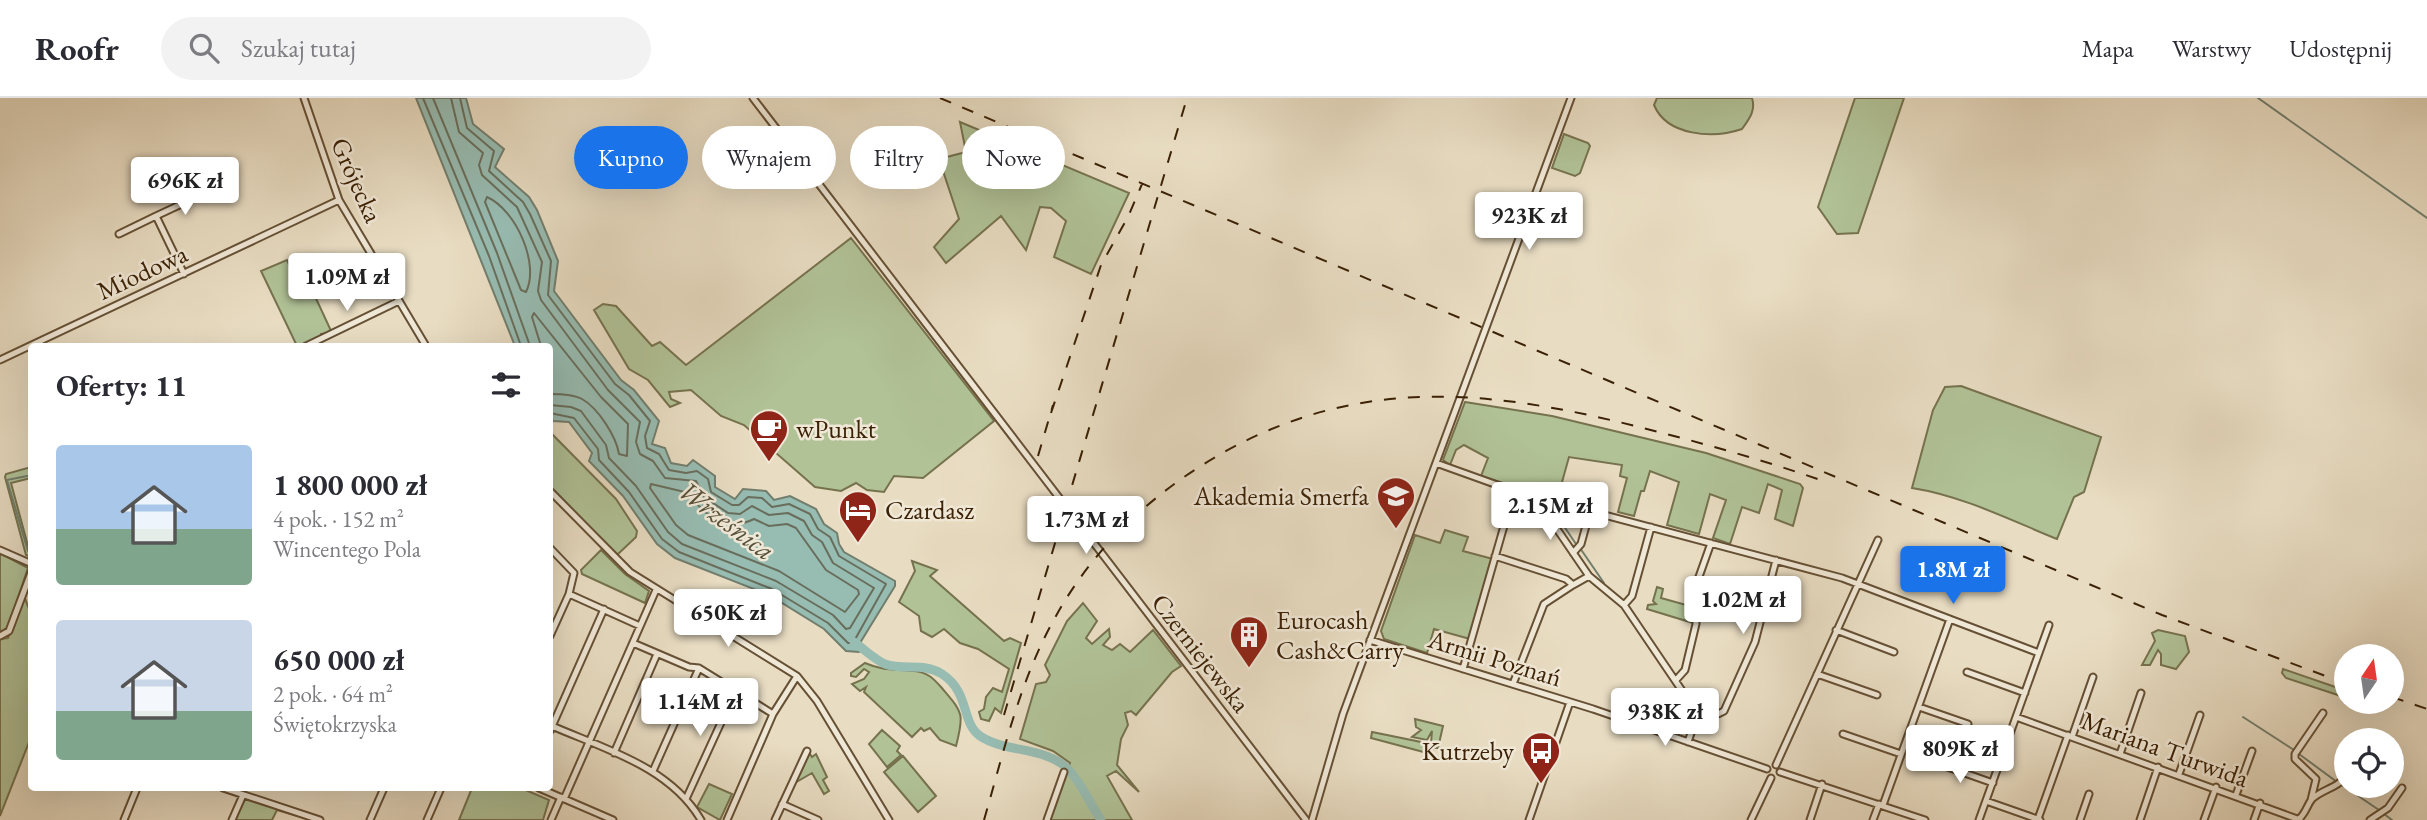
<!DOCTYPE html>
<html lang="pl">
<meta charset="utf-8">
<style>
:root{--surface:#fff;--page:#f2f2f3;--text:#2b2b33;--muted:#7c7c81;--line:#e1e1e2;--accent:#1a73e8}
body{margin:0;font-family:"EB Garamond",serif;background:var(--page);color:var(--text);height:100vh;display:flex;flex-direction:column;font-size:26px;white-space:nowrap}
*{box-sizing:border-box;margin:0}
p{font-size:23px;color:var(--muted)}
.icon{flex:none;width:38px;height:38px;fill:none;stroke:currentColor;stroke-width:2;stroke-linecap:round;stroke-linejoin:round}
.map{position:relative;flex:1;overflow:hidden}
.details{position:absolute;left:28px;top:245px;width:525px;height:448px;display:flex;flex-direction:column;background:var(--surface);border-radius:7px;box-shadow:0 7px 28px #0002}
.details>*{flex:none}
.top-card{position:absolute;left:574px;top:28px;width:665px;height:63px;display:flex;gap:14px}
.needle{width:46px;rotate:13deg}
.tools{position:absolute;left:2334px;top:546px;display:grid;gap:14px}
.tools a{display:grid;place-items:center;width:70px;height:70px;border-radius:50%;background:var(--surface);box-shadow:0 7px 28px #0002;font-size:35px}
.price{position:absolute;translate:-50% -60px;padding:0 16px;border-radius:7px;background:#fff;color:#222;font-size:23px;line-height:46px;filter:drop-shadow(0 2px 4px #0008)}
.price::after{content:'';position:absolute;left:50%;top:42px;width:21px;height:16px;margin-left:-10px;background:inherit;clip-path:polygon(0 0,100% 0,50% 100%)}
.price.selected{background:var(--accent);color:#fff}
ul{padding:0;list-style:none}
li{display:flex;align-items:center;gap:21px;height:175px;padding:0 28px}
li span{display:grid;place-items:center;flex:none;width:196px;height:140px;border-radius:7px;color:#555}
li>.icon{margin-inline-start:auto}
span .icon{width:84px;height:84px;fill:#fffc;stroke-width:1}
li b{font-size:30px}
h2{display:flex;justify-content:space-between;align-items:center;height:84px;padding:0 28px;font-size:30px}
.pill{padding:0 24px;border-radius:32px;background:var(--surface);box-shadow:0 7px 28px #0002;font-size:24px;line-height:63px}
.pill.selected{background:var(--accent);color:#fff}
header{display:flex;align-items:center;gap:42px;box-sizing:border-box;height:98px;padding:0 35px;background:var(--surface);border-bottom:2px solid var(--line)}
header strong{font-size:33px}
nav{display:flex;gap:38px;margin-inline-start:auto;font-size:24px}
.search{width:490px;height:63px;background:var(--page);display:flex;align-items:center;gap:18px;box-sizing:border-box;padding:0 24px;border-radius:38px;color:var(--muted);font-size:26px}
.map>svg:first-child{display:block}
.green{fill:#b1c297;stroke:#76724e;stroke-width:2}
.water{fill:#97bcb2;stroke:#727e6d;stroke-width:2}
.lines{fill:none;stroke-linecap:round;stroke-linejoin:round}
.shore{stroke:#696e5c;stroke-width:2}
.stream{stroke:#727e6d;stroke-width:2}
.river{stroke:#97bcb2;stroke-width:9}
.minor-casing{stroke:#665034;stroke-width:9}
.minor{stroke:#f0e8d7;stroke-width:5}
.rail{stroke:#3b2105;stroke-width:2;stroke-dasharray:12 12;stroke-linecap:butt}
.labels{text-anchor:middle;stroke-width:5;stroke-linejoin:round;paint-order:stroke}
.street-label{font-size:26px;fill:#3b2105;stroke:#f0e8d7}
.poi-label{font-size:26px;fill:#3b2105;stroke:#f0e8d7;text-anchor:start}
.water-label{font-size:28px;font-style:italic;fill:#575039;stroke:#f0e8d7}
</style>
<header>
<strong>Roofr</strong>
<div class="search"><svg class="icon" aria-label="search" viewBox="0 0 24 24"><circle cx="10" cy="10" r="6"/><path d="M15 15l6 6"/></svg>Szukaj tutaj</div>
<nav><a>Mapa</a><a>Warstwy</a><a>Udostępnij</a></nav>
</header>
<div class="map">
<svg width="2427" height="722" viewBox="0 0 2427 722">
<rect width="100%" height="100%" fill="#e8dcc2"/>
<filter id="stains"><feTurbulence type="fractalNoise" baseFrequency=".00286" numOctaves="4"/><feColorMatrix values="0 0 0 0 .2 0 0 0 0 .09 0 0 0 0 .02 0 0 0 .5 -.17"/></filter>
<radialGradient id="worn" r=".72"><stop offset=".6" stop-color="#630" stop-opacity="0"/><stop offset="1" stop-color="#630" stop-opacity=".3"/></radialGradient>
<!-- green -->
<path class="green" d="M 1657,0 L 1752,0 C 1756,13 1749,21 1742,31 C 1713,41 1667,38 1654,7 Z
M 1855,0 L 1904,0 L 1858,135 L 1837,136 L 1818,109 Z
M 960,24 L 1129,95 L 1091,176 L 1054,159 L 1066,123 L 1051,110 L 1040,109 L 1026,152 L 1001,118 L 946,165 L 934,149 L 959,121 L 939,61 L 966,54 Z
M 1564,36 L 1588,45 L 1590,48 L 1580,75 L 1575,78 L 1552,70 Z
M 851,140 L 994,323 L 923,380 L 894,378 L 884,394 L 867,392 L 856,385 L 841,393 L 815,389 L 744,327 L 721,318 L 691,292 L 669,294 L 671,301 L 680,305 L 670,309 L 648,282 L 629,271 L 594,212 L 603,206 L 616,208 L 652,248 L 660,244 L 686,267 Z
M 287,162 L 292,172 L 301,168 L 332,235 L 321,236 L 320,240 L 297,248 L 261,173 Z
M 1961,288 L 2101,339 L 2084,394 L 2074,399 L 2057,441 C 2010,422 1963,398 1912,390 L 1933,312 L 1945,289 Z
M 1465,304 L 1552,318 L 1706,355 L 1800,386 L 1803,390 L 1793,428 L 1775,421 L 1782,392 L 1768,386 L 1759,415 L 1742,409 L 1730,446 L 1713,440 L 1726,402 L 1710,396 L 1699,436 L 1667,427 L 1679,384 L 1650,373 L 1644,393 L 1641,393 L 1634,418 L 1618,414 L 1627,380 L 1620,378 L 1622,367 L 1569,359 L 1557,402 L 1481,378 L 1488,360 L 1464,347 L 1456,352 L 1450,367 L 1443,362 Z
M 550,334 L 616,401 L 637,433 L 636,439 L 617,457 L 550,389 Z
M 31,369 L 31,380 L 11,385 L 31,459 L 26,457 L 5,379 L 6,376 Z
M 1445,432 L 1468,439 L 1463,453 L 1493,461 L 1470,541 L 1434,531 L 1427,555 L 1384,541 L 1381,533 L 1415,437 L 1440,445 Z
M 601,452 L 625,476 L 649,493 L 645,505 L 582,476 L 581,472 Z
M 1948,452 L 1952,454 L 1949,464 L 1942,463 L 1937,469 L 1943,477 L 1935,478 L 1928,491 L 1921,482 L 1912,479 L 1920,470 L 1927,470 L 1929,462 Z
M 0,455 L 28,470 L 8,529 L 0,536 Z
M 912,463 L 937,472 L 930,478 L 1004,543 L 1010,540 L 1021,545 L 1001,615 L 995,610 L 989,623 L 981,621 L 979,614 L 984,611 L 986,599 L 993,590 L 1002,594 L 1009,571 L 978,551 L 960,545 L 944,531 L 932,539 L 921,533 L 919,518 L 899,504 L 915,473 Z
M 1657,489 L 1663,491 L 1661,500 L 1690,508 L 1693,525 L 1647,511 L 1648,507 L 1656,506 L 1653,503 Z
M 25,500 L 32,520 L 31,639 L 0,718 L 0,541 L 8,540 Z
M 1083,505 L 1097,523 L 1086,540 L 1092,546 L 1109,531 L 1110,539 L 1103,547 L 1112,552 L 1120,546 L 1130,554 L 1153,532 L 1181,568 L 1172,574 L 1136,617 L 1131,613 L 1125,615 L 1128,627 L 1121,641 L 1117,667 L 1139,694 L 1116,673 L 1107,678 L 1132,722 L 1050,722 L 1070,665 L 1053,653 L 1020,641 L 1036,586 L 1046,584 L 1050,577 L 1045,567 L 1067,523 Z
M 2158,532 L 2185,538 L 2189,554 L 2176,571 L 2161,567 L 2161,556 L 2158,552 L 2150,567 L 2142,567 L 2155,543 L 2152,535 Z
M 865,565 C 883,573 895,571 914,573 C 927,574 933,580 941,589 C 962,614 965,614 956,648 L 940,642 L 930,630 L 924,633 L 921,630 L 912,639 L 864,594 L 866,589 L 860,593 L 852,586 L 864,581 L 869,574 L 864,571 L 856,579 L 851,578 L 851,575 Z
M 2283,571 L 2347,593 L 2347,600 L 2286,580 L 2282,575 Z
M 1415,621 L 1443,628 L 1438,650 L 1433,650 L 1431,656 L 1371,640 L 1372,634 L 1431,646 L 1432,633 L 1427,642 L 1412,639 L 1421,632 L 1416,629 Z
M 882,632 L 900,648 L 897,653 L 901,657 L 887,669 L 869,646 Z
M 810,656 L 812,659 L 816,656 L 827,679 L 823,682 L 829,693 L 824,696 L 812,675 L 793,686 L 803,662 Z
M 903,658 L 936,698 L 918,714 L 884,674 Z
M 709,686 L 732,696 L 720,722 L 697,709 Z
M 472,690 L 521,690 L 549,702 L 543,722 L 459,722 Z
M 247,701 L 299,716 L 298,718 L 277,712 L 272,722 L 235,722 L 242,704 Z"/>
<!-- water -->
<path class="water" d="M 416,0 L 466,0 L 473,26 L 504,51 L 495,69 L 529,99 L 537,112 L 558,163 L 554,193 L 621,282 L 634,292 L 659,323 L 652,346 L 665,350 L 671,365 L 687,368 L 693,362 L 715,378 L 715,389 L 735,401 L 743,391 L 766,393 L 774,402 L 790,398 L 816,411 L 824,426 L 837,435 L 839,446 L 844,454 L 895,483 L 895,488 L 860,545 L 863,549 L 859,554 L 846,553 L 824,531 L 769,497 L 675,460 L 657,446 L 623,398 L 589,363 L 592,355 L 569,324 L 553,323 L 550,318 L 550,248 L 515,248 Z"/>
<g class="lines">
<!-- shore -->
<path class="shore" d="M 423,0 L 489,158 L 521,248
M 433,0 L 497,155 L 530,248
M 451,0 L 459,34 L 483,55 L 479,67 L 482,77 L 517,109 L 542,164 L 538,193 L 541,202 L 608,292 L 640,324 L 636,344 L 640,356 L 653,363 L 665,380 L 696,383 L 704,399 L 728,415 L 740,416 L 752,408 L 769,417 L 788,415 L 804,423 L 812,437 L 822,444 L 833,465 L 874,490 L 850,530 L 846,531 L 833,517 L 776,483 L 682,446 L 668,434 L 636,388 L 609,360 L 606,347 L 581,313 L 571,309 L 550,307
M 460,0 L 467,30 L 494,53 L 489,73 L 523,104 L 530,116 L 551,163 L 548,197 L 615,286 L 629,297 L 650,323 L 645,338 L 647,350 L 659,356 L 669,372 L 686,375 L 697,373 L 708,381 L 711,394 L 732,407 L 739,407 L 748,399 L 762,400 L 772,409 L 789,406 L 810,416 L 818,431 L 830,439 L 839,458 L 886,486 L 853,545 L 848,545 L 828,525 L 772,491 L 679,454 L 662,441 L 629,394 L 599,362 L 598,351 L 574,320 L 550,315
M 487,99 C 516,112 540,166 526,194 L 521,192 L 485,104 Z
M 541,248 L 532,219 L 534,215 L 601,299 L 628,326 L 627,358 L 619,356 C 616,338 598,310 582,301 C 573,296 559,296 550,296
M 651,386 L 689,395 C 703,418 728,434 754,421 L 769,428 L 787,426 L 796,430 L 826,472 L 858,492 L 859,496 L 845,514 L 779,473 L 688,437 L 676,427 L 650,390 Z"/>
<!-- stream -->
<path class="stream" d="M 2258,0 L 2427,120
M 1551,409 L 1576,446
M 1580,450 L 1604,485
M 28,453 L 7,382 L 32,377
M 2243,619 L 2294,652
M 2299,656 L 2337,684
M 2342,687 L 2379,712
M 131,690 L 132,691
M 2384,716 L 2392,722"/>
<!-- river -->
<path class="river" d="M 854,544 C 864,551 874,561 885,566 C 904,573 923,564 942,576 C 970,594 961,625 980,638 C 1005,655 1046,648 1069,672 C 1082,686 1090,706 1101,722"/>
<defs>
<path id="minor" d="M 304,0 L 339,102 L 426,248
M 753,0 L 1306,722
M 156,118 L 203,96
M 119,136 L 156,118 L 184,176
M 306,248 L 399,203
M 0,262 L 339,102
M 1436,365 L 1514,393 L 1842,480 L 2039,555
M 550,393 L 630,474 L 797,578 L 817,603 L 889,722
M 1544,401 L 1546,415 L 1589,478
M 1651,429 L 1632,498 L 1624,507 L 1689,603 L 1699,611 L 1688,644
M 550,450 L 574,475 L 569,496
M 0,452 L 32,466
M 1573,455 L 1581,446 L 1590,413
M 1495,458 L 1566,481 L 1573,487 L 1589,478 L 1624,507
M 1836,532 L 1894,554
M 0,538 L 9,533 L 32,472
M 550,538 L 569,496 L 640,528
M 1370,542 L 1593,611 L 1767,671
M 633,545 L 689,569 L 699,570 L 773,616
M 1463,571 L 1514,393
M 1967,574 L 2025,595
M 1817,576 L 1877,597
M 1676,582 L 1685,572 L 1696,526 L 1695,490 L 1711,445
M 1513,586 L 1544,506 L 1573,487
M 1919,609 L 1968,626
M 1699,611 L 1718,616 L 1724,613 L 1755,544 L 1776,462
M 2016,619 L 2300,722
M 552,628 C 605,651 670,669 701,722
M 550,633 L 604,511
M 1843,636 L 1901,656
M 2072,639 L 2093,579
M 614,655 L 657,556
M 2120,656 L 2141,595
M 1936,665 L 1993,685
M 1776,667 L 1878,442
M 653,673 L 699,570
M 1780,674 L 1925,722
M 2179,676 L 2200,617
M 223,690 L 320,722
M 539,690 L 613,722
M 2236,697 L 2252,653
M 564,701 L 656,492
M 686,701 L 735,594
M 2311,702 L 2316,681 L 2295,661 L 2295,656 L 2323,615
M 1986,703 L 2040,722
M 782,706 L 818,722
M 1883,707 L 1950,521
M 2038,721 L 2068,637
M 2299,721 C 2306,715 2307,707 2312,701 C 2323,691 2338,690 2347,677
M 124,722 L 137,690
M 232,722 L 243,697
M 370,722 L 384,690
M 427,722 L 441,690
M 551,722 L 561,699
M 727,722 L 773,616 L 797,578
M 775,722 L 807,653
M 1047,722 L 1064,674
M 1312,722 L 1343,616 L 1571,0
M 1529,722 L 1570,604
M 1751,722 L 1771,680
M 1810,722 L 1822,686
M 1873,722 L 1879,706
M 1979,722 L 2049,527
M 2080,722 L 2089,696
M 2140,722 L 2158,669
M 2204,722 L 2216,689
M 2254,722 L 2260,705
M 2370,722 L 2388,710 L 2402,690"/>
</defs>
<!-- minor casing -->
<use href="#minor" class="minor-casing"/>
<!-- minor -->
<use href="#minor" class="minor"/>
<!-- rail -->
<path class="rail" d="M 940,0 L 2162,517 L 2347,586
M 1051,315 L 1101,167 L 1128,119 L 1142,86
M 1038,358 L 1053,307
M 2392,599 L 2427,611
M 1004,617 L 1187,0
M 984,722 C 1004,653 1020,581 1056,518 C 1089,458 1139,408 1196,371 C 1342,277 1478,288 1639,329 C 1702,345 1764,362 1826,384"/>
</g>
<!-- icons -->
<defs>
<symbol id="cafe-pin" viewBox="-11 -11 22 30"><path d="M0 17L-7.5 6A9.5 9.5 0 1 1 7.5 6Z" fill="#8f2418" stroke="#f0e8d7"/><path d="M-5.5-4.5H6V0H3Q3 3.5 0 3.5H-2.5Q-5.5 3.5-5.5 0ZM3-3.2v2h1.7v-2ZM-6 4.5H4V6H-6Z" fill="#fff"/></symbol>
<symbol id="school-pin" viewBox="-11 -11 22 30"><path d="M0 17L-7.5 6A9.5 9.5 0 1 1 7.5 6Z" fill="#8f2418" stroke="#f0e8d7"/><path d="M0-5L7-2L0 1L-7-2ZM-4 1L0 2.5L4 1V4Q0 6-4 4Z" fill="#fff"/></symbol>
<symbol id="hotel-pin" viewBox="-11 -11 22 30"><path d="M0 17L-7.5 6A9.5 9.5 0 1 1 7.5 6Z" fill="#8f2418" stroke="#f0e8d7"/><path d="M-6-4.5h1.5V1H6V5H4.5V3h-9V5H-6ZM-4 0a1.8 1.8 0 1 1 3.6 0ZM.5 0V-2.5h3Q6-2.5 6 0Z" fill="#fff"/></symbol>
<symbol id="building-pin" viewBox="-11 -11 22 30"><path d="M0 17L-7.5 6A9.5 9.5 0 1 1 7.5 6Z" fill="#8f2418" stroke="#f0e8d7"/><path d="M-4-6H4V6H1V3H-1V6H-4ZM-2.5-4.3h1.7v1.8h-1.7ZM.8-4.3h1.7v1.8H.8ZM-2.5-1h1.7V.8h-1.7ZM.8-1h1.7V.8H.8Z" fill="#fff"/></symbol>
<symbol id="bus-pin" viewBox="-11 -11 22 30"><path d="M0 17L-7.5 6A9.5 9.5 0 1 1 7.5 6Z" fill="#8f2418" stroke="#f0e8d7"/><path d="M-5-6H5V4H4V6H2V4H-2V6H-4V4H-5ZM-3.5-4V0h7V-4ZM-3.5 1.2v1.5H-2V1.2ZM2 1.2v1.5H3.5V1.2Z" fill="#fff"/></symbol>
</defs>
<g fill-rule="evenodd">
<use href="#cafe-pin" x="747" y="309" width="44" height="60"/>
<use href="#school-pin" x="1374" y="376" width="44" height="60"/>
<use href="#hotel-pin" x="836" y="390" width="44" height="60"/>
<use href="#building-pin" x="1227" y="515" width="44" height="60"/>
<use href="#bus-pin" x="1519" y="631" width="44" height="60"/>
</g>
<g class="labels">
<!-- street labels -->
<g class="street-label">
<text transform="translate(357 82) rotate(66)" y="9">Grójecka</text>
<text transform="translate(142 174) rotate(-25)" y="9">Miodowa</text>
<text transform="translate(1201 555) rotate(52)" y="9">Czerniejewska</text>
<text transform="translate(1495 560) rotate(17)" y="9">Armii Poznań</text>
<text transform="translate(2165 651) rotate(20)" y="9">Mariana Turwida</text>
</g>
<!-- poi labels -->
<g class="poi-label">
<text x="796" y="340">wPunkt</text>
<text x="1369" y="407" text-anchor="end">Akademia Smerfa</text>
<text x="885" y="421">Czardasz</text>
<text x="1276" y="531">Eurocash<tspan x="1276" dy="30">Cash&amp;Carry</tspan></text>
<text x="1514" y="662" text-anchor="end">Kutrzeby</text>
</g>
<!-- water labels -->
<g class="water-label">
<text transform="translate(727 422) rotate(37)" y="10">Wrześnica</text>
</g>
</g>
<rect width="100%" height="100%" filter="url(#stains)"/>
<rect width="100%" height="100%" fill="url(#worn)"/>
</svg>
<div class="tools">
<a><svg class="needle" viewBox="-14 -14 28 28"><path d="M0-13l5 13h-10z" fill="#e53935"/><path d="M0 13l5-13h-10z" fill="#7c7c81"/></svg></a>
<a><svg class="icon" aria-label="locate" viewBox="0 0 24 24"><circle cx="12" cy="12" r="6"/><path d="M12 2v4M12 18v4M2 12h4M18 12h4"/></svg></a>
</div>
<b class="price" style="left:185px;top:119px">696K zł</b>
<b class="price" style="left:1529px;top:154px">923K zł</b>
<b class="price" style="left:347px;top:215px">1.09M zł</b>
<b class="price" style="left:1550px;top:444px">2.15M zł</b>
<b class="price" style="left:1086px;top:458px">1.73M zł</b>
<b class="price selected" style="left:1953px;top:508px">1.8M zł</b>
<b class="price" style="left:1743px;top:538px">1.02M zł</b>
<b class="price" style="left:728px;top:551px">650K zł</b>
<b class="price" style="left:700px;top:640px">1.14M zł</b>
<b class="price" style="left:1665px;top:650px">938K zł</b>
<b class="price" style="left:1960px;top:687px">809K zł</b>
<div class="top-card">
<a class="pill selected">Kupno</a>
<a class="pill">Wynajem</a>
<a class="pill">Filtry</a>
<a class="pill">Nowe</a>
</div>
<section class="details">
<h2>Oferty: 11<svg class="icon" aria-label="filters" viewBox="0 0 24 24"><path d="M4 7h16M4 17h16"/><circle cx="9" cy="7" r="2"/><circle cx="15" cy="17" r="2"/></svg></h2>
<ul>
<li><span style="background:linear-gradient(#a9c7e8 60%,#7fa58c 0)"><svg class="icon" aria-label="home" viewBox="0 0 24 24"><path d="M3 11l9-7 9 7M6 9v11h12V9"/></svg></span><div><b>1 800 000 zł</b><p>4 pok. · 152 m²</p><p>Wincentego Pola</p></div></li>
<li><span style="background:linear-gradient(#c9d6e8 65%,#7fa58c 0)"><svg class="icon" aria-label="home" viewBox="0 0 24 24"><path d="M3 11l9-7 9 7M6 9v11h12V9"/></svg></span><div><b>650 000 zł</b><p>2 pok. · 64 m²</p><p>Świętokrzyska</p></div></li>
</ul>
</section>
</div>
